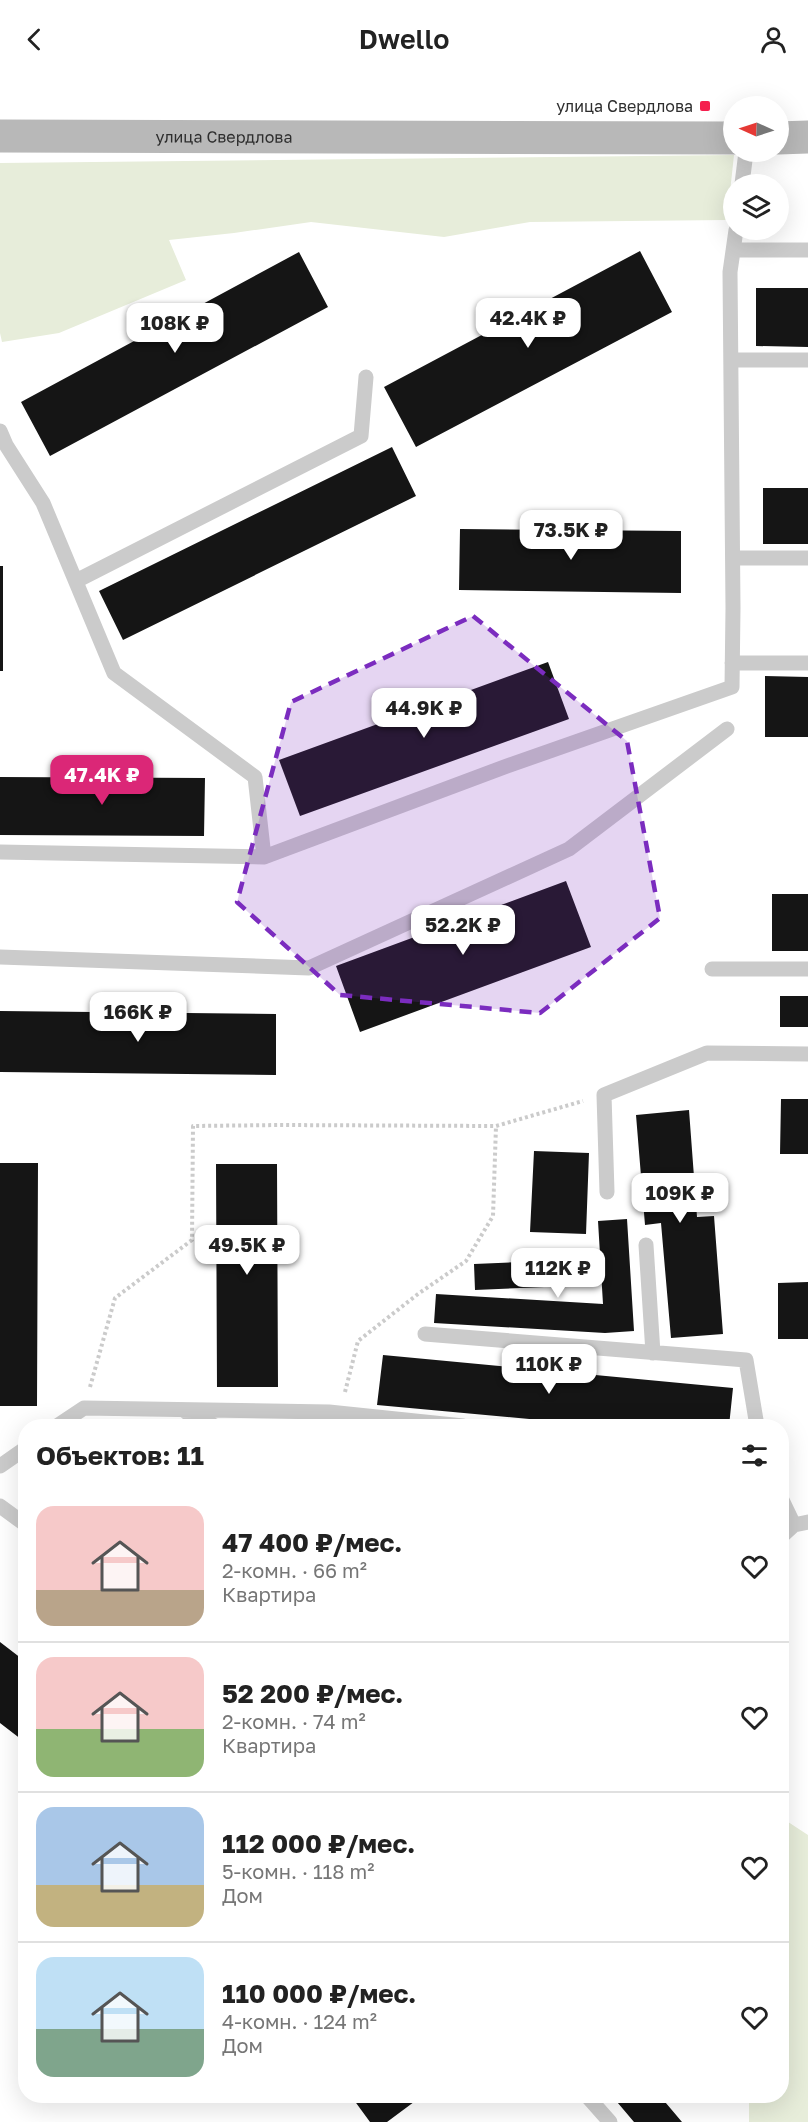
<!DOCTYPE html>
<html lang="ru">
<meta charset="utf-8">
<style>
:root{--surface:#fff;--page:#f2f2f2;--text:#222;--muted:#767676;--line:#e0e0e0;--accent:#db2777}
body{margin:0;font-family:"Golos Text",sans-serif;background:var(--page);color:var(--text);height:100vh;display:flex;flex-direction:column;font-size:22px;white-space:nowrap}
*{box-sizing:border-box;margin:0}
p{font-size:20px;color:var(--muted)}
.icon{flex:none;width:33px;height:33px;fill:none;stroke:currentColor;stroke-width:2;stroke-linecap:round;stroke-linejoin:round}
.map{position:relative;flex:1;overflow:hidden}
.drawer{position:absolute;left:18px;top:1341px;width:771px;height:684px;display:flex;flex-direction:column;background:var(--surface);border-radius:24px;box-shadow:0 6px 24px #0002}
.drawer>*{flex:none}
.needle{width:39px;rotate:273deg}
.tools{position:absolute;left:723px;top:18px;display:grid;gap:12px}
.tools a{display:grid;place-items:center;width:66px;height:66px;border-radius:50%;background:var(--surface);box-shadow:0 6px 24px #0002;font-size:30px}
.price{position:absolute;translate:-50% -51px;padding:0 14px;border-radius:12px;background:#fff;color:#222;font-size:20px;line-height:39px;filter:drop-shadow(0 2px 3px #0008)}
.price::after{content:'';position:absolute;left:50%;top:36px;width:18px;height:14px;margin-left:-9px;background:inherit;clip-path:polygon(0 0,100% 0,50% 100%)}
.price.selected{background:var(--accent);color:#fff}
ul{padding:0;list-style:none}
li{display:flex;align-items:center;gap:18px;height:150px;padding:0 18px}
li+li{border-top:2px solid var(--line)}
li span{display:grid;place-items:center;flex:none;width:168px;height:120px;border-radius:18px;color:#555}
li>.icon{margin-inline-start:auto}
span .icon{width:72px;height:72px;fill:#fffc;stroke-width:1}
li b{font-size:26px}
h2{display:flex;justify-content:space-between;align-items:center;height:72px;padding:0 18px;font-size:26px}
header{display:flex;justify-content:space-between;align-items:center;height:78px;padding:0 18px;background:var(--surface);font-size:27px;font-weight:600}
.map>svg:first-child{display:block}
.green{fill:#e7edda}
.building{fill:#151515}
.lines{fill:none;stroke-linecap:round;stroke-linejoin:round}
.path{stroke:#cbcbcb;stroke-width:4;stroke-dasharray:3 3;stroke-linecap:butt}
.lane{stroke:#cbcbcb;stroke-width:15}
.secondary{stroke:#b8b8b8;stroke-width:33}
.marked{fill:#7b2cbf;fill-opacity:0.2;stroke:#7b2cbf;stroke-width:4.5;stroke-dasharray:12 8;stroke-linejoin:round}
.poi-dot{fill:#f51f4e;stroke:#fff;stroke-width:2}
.labels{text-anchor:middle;stroke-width:6;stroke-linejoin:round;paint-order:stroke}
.poi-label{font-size:16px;fill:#2e2e2e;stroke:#fff;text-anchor:end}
.street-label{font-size:16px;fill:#2e2e2e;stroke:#fff}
</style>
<header><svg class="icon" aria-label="back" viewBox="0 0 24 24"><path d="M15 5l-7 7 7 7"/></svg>Dwello<svg class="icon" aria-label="person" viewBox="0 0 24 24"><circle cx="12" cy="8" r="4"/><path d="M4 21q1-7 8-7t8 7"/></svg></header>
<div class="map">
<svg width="808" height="2044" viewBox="0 0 808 2044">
<rect width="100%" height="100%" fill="#fff"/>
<!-- green -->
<path class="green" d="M 734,77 L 727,142 L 530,144 L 444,159 L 311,144 L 234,155 L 169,162 L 186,202 L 59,255 L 2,264 L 0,255 L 0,85 Z
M 782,1740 L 808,1757 L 808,2044 L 749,2044 L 749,2018 L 782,2018 Z"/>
<!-- building -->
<path class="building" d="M 640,173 L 672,234 L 416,369 L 384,309 Z
M 299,174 L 328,229 L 50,378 L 21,324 Z
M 756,210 L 808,210 L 808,269 L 756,268 Z
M 392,369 L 416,418 L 123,562 L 99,513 Z
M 763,410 L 808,410 L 808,466 L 763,466 Z
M 460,451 L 681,453 L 681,515 L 459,512 Z
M 0,488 L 3,488 L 3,593 L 0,593 Z
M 548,584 L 569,641 L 300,738 L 279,682 Z
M 765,598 L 808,599 L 808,659 L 765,659 Z
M 0,699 L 205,700 L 204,758 L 0,757 Z
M 566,803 L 591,869 L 360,954 L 336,888 Z
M 772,816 L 808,816 L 808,873 L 772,873 Z
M 780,918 L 808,918 L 808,949 L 780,949 Z
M 0,933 L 276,936 L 276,997 L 0,994 Z
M 781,1021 L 808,1021 L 808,1076 L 780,1076 Z
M 689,1032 L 697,1139 L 714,1138 L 723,1256 L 671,1260 L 661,1145 L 645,1147 L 636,1037 Z
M 534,1073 L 589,1075 L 586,1156 L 530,1154 Z
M 0,1085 L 38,1085 L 37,1328 L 0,1328 Z
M 216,1086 L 277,1086 L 278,1309 L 217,1309 Z
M 627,1141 L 634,1253 L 605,1255 L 434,1245 L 436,1216 L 603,1226 L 598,1143 Z
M 567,1182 L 568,1208 L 475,1212 L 474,1186 Z
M 808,1204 L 808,1261 L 778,1261 L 778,1205 Z
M 383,1277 L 733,1310 L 729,1348 L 604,1348 L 377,1327 Z
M 0,1564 L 26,1584 L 26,1665 L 0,1645 Z
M 351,2018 L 422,2018 L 387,2044 L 370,2044 Z
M 612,2018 L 660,2018 L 682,2044 L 634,2044 Z"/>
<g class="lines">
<!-- path -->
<path class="path" d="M 90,1309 L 115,1220 L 192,1162 L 193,1048 L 280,1047 L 496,1048 L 583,1023
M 345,1314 L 358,1263 L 418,1216 L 466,1183 L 493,1138 L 496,1048"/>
<!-- lane -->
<path class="lane" d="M 742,106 L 746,74
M 734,172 L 808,172
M 731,282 L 808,282
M 0,353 L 6,367 L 43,425 L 114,595 L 255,699 L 264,779
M 733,480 L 808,480
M 76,503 L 361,358 L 366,299
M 732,585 L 808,585
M 0,774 L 264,779 L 507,688 L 732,609 L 733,530 L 730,194 L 736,152
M 0,879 L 309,890 L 569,771 L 727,651
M 712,891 L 808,891
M 607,1114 L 604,1017 L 707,975 L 808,976
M 646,1167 L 653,1275
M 425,1256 L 746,1282 L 757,1348
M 186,1334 L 215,1348
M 57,1348 L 84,1330 L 329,1334 L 463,1348
M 0,1388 L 26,1370
M 782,1422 L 794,1447
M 0,1428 L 26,1447
M 782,1458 L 794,1447 L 808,1444
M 587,2018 L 610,2044"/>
<!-- secondary -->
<g class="secondary">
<path id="s1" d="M 0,58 L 734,60"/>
<path d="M 778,60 L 808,59"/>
</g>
</g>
<!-- marked area -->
<path class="marked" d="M 473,538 L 627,663 L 660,840 L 540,935 L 340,917 L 237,824 L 291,624 Z"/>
<!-- markers -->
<rect class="poi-dot" x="699" y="22" width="12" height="12" rx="3"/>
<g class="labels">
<!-- poi labels -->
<g class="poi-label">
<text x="693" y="34">улица Свердлова</text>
</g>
<!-- street labels -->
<g class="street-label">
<text dy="6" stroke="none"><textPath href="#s1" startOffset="224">улица Свердлова</textPath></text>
</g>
</g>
</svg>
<div class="tools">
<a><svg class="needle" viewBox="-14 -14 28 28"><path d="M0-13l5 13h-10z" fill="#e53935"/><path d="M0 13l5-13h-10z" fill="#767676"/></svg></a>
<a><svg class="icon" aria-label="layers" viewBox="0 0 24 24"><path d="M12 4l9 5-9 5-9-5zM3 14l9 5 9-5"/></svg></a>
</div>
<b class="price" style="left:528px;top:271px">42.4K ₽</b>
<b class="price" style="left:175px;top:276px">108K ₽</b>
<b class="price" style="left:571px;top:483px">73.5K ₽</b>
<b class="price" style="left:424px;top:661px">44.9K ₽</b>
<b class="price selected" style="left:102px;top:728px">47.4K ₽</b>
<b class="price" style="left:463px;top:878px">52.2K ₽</b>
<b class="price" style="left:138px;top:965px">166K ₽</b>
<b class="price" style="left:680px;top:1146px">109K ₽</b>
<b class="price" style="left:247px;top:1198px">49.5K ₽</b>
<b class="price" style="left:558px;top:1221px">112K ₽</b>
<b class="price" style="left:549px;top:1317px">110K ₽</b>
<section class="drawer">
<h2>Объектов: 11<svg class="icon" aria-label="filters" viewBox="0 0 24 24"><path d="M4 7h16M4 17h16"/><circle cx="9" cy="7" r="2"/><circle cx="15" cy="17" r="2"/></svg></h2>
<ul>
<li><span style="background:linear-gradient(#f6c9c9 70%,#b9a48a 0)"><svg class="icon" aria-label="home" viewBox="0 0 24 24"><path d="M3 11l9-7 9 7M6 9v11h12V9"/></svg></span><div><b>47 400 ₽/мес.</b><p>2-комн. · 66 m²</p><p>Квартира</p></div><svg class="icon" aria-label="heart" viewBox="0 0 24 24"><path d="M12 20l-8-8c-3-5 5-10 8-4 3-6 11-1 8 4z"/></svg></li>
<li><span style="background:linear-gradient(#f6c9c9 60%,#8fb573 0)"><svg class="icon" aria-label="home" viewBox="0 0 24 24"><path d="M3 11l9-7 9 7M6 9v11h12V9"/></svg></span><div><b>52 200 ₽/мес.</b><p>2-комн. · 74 m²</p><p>Квартира</p></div><svg class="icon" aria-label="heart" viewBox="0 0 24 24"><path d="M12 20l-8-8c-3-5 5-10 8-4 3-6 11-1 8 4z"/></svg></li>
<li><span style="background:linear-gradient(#a9c7e8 65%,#c2b280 0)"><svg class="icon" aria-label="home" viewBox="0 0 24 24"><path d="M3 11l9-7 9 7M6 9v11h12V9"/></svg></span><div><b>112 000 ₽/мес.</b><p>5-комн. · 118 m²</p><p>Дом</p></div><svg class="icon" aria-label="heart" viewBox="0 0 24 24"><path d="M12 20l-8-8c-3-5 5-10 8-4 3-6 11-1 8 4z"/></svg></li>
<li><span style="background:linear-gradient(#bfe0f5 60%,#7fa58c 0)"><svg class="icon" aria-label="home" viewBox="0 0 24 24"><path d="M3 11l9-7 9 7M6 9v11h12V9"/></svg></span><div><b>110 000 ₽/мес.</b><p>4-комн. · 124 m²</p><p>Дом</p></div><svg class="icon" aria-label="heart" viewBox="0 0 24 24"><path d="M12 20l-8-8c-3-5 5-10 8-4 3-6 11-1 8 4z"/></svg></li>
</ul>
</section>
</div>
